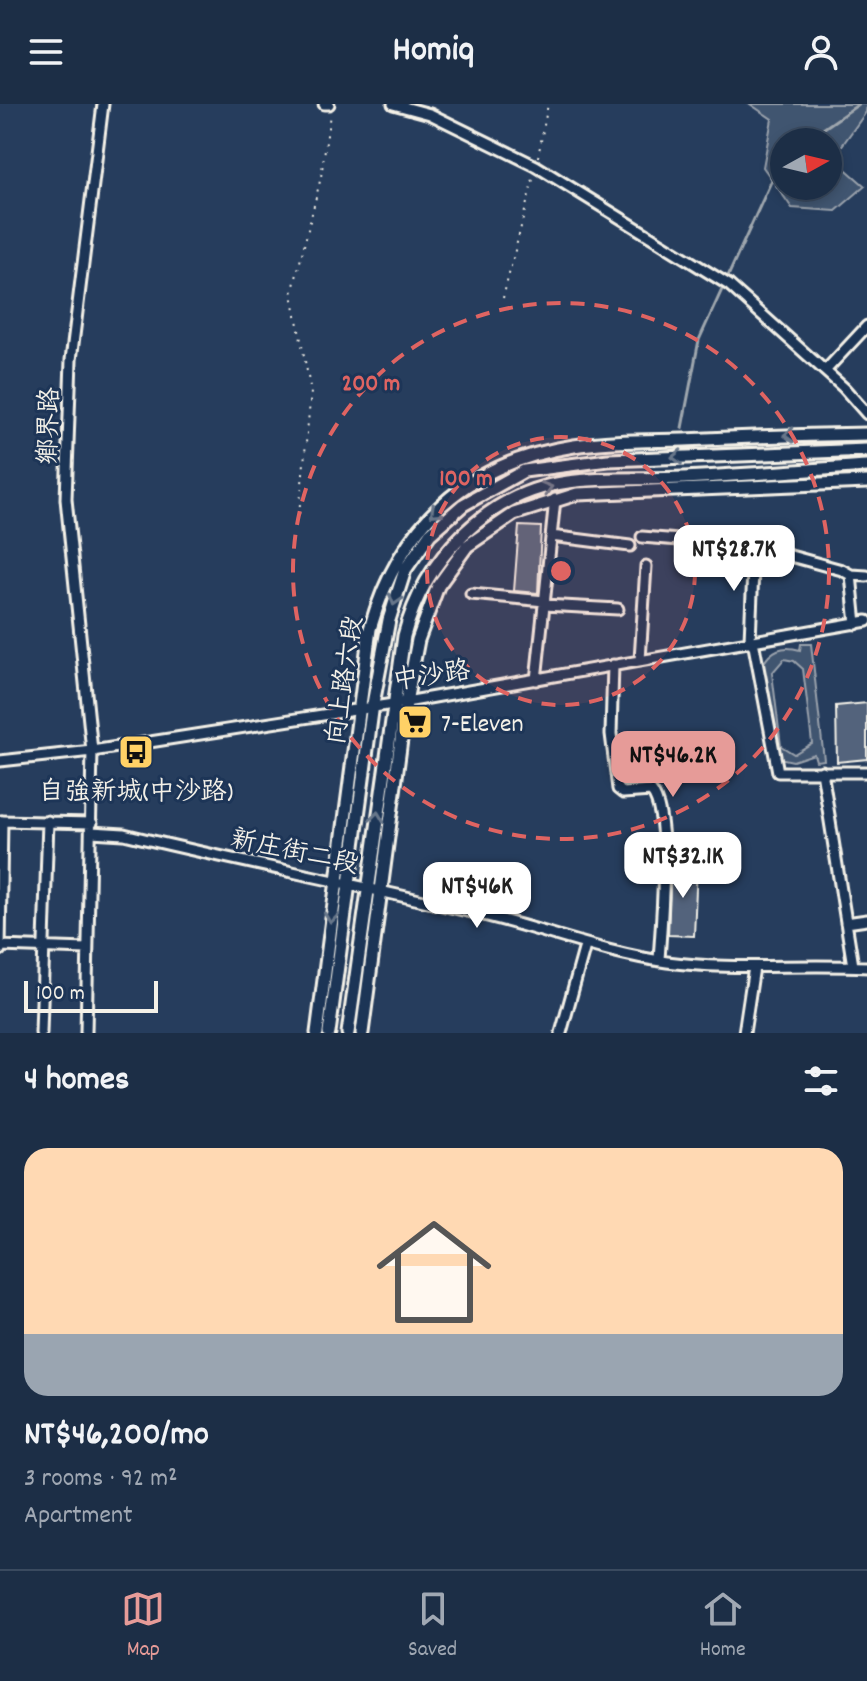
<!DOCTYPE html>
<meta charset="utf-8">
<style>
:root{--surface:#1c2e46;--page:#25364d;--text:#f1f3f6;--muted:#a0a8b3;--line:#3a4a5f;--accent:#e69b98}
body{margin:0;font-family:Dekko,"LXGW WenKai TC",sans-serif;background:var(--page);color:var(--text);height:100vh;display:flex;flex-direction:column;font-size:30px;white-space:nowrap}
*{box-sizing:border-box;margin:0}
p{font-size:26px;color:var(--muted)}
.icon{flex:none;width:44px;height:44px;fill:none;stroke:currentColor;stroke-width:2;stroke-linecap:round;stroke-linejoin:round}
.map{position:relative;height:929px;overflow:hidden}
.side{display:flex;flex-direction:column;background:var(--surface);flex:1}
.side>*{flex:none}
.needle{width:52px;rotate:82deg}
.fabs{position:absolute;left:770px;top:24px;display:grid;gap:16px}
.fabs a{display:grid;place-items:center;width:72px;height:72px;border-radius:50%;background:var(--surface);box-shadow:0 4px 12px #0003,0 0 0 2px var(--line);font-size:40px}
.scale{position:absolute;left:24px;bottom:20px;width:134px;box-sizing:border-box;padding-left:8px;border:4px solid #f4f1e8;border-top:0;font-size:22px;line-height:28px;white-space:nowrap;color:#f4f1e8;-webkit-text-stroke:6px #1d3557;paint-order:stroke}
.price{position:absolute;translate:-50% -68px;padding:0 18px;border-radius:16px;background:#fff;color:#222;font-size:26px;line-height:52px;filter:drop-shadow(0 2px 4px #0008)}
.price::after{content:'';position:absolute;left:50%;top:48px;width:24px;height:18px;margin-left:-12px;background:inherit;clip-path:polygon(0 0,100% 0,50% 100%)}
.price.selected{background:var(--accent);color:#111}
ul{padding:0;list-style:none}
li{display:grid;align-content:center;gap:16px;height:424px;padding:0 24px}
li span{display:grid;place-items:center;height:248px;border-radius:24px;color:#555}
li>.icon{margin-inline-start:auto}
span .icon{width:144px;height:144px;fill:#fffc;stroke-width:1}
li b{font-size:34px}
h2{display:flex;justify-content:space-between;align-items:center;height:96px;padding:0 24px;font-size:34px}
header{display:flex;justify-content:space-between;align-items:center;height:104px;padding:0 24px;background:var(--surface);font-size:36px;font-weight:700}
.menu{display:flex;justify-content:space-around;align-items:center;height:112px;border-top:2px solid var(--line);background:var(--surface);font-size:22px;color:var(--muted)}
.menu a{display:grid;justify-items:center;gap:4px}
.menu .selected{color:var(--accent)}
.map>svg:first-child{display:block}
.green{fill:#40546f;stroke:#9aa2ac;stroke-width:2;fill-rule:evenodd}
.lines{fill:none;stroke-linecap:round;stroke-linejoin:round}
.stream{stroke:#9fa7ae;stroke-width:3}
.building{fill:#52647b;stroke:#f4f1e8;stroke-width:2}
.minor-casing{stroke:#f4f1e8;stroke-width:15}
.major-casing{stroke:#f4f1e8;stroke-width:17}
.path{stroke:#f4f1e8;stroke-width:2;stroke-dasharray:2 6;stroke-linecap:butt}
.minor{stroke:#1d3557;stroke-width:9}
.major{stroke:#1d3557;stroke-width:11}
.oneway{stroke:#68778a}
.ring{fill:none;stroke:#df6462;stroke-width:4;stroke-dasharray:14 10}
.labels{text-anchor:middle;stroke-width:6;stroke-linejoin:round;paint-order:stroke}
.street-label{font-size:26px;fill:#f4f1e8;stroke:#1d3557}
.poi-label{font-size:26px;fill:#f4f1e8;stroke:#1d3557;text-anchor:start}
.centre{fill:#df6462;stroke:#1d3557;stroke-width:4}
.ring-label{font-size:24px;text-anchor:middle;font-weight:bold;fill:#df6462;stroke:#1d3557;stroke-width:6;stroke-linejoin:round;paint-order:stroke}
</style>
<header><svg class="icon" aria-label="menu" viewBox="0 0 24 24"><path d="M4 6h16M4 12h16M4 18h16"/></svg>Homiq<svg class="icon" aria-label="person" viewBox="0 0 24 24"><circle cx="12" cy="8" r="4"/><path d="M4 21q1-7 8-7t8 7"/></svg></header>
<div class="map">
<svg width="867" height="929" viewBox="0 0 867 929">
<rect width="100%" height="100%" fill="#263d5d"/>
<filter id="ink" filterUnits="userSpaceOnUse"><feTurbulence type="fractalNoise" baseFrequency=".0125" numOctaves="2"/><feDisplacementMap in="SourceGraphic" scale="16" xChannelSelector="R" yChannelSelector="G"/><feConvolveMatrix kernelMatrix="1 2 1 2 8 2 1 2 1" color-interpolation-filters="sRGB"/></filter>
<g filter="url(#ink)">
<!-- green -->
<path class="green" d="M 750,0 L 867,0 L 866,8 L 833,54 L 865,82 L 836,107 L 792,104 L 763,63 L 772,15 ZM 828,38 L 828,82 L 784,82 L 784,38 Z
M 801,540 L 811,540 L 824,656 L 816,657 L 814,650 L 793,657 L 779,654 L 762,562 C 771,545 783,541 800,546 ZM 784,555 L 794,557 L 803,565 L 812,639 L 794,650 L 781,642 L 772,569 Z"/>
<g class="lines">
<!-- stream -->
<path class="stream" d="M 804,38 L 859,0
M 682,324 L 699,236 L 775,69 L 784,60"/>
</g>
<!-- building -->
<path class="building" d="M 519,422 L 541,423 L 538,489 L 514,487 Z
M 867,599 L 867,655 L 837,658 L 836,602 Z
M 671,761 L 697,761 L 694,832 L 668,831 Z"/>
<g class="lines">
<defs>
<path id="minor" d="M 324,0 L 329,0
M 393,0 L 430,10 L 536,62 L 729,181 L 844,284 L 867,310
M 825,267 L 867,222
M 551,432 L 630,442
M 642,433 L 754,442 L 842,466 L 851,471 L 856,520
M 754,442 L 750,536 L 754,542 L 778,668 L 867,668
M 851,471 L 867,472
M 471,490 L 545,497
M 544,501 L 555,395
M 640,556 L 646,462
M 613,561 L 611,630 L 618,685 L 623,689 L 651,687 C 672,711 661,822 659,856
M 536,576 L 544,501 L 618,505
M 0,657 L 92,647 L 406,598 L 867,517
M 822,667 L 853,862
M 0,717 L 92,719
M 91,728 L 124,730 C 242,759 361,781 479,810 C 543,825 602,849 667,858 C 733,867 800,859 867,863
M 846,819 L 867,816
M 0,842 L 87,845
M 0,846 L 2,717
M 41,929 L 48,717
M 86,929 L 92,647 L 66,395 L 71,256 L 103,0
M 561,929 L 585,842
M 744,929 L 754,863"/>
<path id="major" d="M 317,929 L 370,525 C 400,420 465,359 574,342 C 610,336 648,337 684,336 C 745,333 806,331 867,330
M 329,929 L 373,600 L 389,516 L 405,466 L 430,430 L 463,401 L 524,367 L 608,356 L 867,346
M 348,929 L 404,532 C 424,455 487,389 568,378 C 606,373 646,376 684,374 C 745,371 806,366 867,362
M 362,929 L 406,598 L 418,536 L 438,482 L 467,442 L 514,410 L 577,390 L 867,378"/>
</defs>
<!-- minor casing -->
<use href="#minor" class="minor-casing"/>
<!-- major casing -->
<use href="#major" class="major-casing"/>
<!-- path -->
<path class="path" d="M 538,53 L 548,0
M 503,194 L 534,71
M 299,410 L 311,288 L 292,190 L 321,73 L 330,10"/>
<!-- minor -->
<use href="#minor" class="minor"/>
<!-- major -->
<use href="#major" class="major"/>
</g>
<!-- one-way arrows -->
<defs><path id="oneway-chevron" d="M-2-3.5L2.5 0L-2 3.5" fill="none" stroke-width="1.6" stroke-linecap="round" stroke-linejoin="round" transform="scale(2)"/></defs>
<g class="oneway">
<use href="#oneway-chevron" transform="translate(789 331) rotate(178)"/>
<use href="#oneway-chevron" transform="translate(677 353) rotate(178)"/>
<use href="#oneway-chevron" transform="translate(547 384) rotate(-16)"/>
<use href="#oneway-chevron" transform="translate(435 408) rotate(137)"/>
<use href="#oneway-chevron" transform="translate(395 496) rotate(107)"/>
<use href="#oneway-chevron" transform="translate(377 713) rotate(-83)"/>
<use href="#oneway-chevron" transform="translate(331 814) rotate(97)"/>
</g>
</g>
<!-- distance rings -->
<circle cx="561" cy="467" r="134" fill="#df6462" fill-opacity=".12"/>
<g class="ring">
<circle cx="561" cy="467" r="134"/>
<circle cx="561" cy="467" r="268"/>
</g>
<!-- icons -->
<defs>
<symbol id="supermarket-square" viewBox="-11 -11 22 22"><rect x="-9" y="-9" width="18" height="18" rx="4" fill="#ffd166" stroke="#1d3557"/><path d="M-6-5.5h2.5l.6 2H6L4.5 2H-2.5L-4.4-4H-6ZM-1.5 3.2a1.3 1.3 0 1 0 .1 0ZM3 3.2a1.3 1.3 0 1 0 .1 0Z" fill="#111"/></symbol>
<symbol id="bus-square" viewBox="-11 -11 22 22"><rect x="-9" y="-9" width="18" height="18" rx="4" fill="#ffd166" stroke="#1d3557"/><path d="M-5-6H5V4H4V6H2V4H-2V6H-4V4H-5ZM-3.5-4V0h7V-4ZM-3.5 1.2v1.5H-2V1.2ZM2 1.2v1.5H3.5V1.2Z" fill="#111"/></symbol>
</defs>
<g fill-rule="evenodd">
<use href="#supermarket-square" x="395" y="598" width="40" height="40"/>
<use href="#bus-square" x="116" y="628" width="40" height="40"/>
</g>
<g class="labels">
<!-- street labels -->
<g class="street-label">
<text transform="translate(47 322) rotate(-88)" y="9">鄉界路</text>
<text transform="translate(431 570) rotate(-8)" y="9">中沙路</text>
<text transform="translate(343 576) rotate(-82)" y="9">向上路六段</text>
<text transform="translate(295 746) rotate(12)" y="9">新庄街二段</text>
</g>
<!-- poi labels -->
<g class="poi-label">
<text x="441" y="627">7-Eleven</text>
<text x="136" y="695" text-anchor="middle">自強新城(中沙路)</text>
</g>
</g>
<circle cx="561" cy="467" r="12" class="centre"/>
<g class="ring-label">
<text x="371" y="286">200 m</text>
<text x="466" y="381">100 m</text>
</g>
</svg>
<div class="fabs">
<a><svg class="needle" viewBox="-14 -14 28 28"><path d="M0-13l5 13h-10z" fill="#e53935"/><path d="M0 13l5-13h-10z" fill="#a0a8b3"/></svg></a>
</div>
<div class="scale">100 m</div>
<b class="price" style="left:734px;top:489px">NT$28.7K</b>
<b class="price selected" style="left:673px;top:695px">NT$46.2K</b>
<b class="price" style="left:683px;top:796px">NT$32.1K</b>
<b class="price" style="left:477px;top:826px">NT$46K</b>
</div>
<section class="side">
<h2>4 homes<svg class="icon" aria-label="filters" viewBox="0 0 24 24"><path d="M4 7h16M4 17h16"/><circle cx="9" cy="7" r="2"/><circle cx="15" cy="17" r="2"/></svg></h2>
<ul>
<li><span style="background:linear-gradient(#ffd9b3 75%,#9aa5b1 0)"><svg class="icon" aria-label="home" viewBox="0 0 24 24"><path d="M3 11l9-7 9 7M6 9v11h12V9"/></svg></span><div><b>NT$46,200/mo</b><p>3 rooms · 92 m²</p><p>Apartment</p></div></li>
</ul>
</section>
<nav class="menu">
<a class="selected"><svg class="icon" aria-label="map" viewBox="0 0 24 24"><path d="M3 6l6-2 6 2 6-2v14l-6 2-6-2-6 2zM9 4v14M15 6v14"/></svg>Map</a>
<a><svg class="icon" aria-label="saved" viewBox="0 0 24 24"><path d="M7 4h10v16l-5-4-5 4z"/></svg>Saved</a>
<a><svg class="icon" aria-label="home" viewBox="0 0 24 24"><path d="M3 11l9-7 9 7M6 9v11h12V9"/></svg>Home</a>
</nav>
